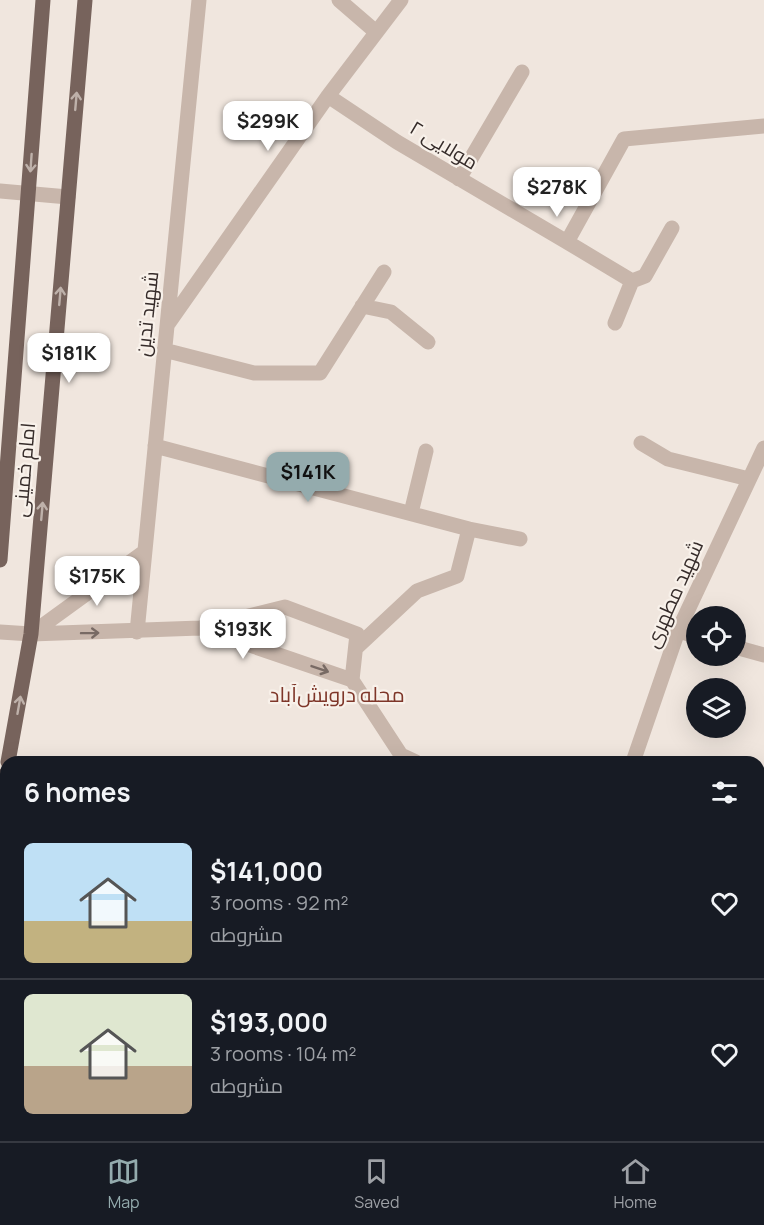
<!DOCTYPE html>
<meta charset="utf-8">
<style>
:root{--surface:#171b24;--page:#20242c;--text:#f1f3f6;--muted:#9ea1a6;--line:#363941;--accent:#94abad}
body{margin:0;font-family:Manrope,Cairo,sans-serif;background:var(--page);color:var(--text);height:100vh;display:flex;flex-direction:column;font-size:22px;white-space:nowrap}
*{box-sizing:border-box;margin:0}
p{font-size:20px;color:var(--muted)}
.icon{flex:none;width:33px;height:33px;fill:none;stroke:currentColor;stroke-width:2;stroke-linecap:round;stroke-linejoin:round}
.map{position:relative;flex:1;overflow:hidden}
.panel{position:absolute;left:0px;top:756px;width:765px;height:386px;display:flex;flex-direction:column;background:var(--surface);border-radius:18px 18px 0 0;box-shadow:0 6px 24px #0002}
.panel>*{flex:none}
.buttons{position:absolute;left:686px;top:606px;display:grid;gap:12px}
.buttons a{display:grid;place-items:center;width:60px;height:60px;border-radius:50%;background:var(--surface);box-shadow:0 6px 24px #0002;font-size:30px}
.price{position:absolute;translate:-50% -51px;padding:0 14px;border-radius:12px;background:#fff;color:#222;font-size:20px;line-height:39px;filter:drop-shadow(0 2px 3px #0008)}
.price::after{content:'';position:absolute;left:50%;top:36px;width:18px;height:14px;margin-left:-9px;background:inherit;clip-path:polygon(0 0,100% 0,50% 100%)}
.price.selected{background:var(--accent);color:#111}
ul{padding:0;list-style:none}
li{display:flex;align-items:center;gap:18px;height:150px;padding:0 24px}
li+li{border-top:2px solid var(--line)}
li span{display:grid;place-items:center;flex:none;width:168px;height:120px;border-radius:9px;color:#555}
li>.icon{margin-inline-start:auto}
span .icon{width:72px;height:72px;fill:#fffc;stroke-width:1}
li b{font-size:26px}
h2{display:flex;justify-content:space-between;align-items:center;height:72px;padding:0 24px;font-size:26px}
.menu{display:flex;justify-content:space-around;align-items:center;height:84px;border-top:2px solid var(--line);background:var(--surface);font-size:16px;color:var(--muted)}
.menu a{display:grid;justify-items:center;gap:3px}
.menu .selected{color:var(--accent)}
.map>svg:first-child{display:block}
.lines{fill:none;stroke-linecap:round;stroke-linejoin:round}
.minor{stroke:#c8b6ab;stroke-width:15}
.major{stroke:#77635c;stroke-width:15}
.oneway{stroke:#beb1aa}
.oneway2{stroke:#786a64}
.labels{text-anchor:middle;stroke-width:4.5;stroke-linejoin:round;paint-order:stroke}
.street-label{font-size:20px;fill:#362c2a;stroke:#f8f1ea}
.neighbourhood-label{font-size:21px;fill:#7e3629;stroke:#f8f1ea}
</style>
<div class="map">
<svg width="764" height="1141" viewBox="0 0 764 1141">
<rect width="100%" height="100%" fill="#f0e6de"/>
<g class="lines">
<!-- minor -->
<path class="minor" d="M 339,0 L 376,32
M 328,96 L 397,142 L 567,242 L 624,139 L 764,126
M 459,179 L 522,72
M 0,191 L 68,197
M 567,242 L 632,281 L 615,323
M 632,281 L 645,276 L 672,228
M 362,306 L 391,312 L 428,342
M 168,324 L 328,96 L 401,0
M 164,350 L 254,373 L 320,373 L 384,272
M 641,443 L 668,459 L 749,479
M 155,446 L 469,529 L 520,539
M 411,513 L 426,451
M 200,628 L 285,607 L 357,634 L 352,680
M 678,631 L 696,636
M 0,632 L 31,634 L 200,628 L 352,680 L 401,755 L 416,762
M 137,632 L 199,0
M 31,634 L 144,552
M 735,647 L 764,655
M 356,648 L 417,591 L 457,576 L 469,529
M 633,762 L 678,631 L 764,448
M 759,802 L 764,804
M 0,834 L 6,836
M 759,889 L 764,891
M 759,1014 L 764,1015
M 0,1052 L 6,1054
M 149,1136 L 154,1141
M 192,1136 L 206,1141
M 718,1136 L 732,1141
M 285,1141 L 288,1136
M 518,1141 L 520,1136"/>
<!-- major -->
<path class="major" d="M 0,560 L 43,0
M 8,762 L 31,634 L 85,0
M 0,811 L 6,774"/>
</g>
<!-- one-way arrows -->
<defs><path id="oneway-shaft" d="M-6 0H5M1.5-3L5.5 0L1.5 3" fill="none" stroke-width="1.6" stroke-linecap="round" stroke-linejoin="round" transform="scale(1.5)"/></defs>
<g class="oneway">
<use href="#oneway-shaft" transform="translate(76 101) rotate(-85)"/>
<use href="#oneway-shaft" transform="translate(31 163) rotate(94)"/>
<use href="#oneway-shaft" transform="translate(60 296) rotate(-85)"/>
<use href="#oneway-shaft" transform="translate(42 511) rotate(-85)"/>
<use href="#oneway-shaft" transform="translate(19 705) rotate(-80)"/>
</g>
<g class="oneway2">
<use href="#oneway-shaft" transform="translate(90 633) rotate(-1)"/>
<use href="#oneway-shaft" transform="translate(320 669) rotate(19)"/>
</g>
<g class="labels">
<!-- street labels -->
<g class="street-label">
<text transform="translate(444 145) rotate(31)" y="7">مولایی ۲</text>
<text transform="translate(147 314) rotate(-84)" y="7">شهید تدین</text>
<text transform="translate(24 470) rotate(-85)" y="7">امام خمینی</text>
<text transform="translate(674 594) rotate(-66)" y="7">شهید مطهری</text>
</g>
<!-- neighbourhood labels -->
<g class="neighbourhood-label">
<text x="337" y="702">محله درویش‌آباد</text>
</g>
</g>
</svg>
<div class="buttons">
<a><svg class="icon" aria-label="locate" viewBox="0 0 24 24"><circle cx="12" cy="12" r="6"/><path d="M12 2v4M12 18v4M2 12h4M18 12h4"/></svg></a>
<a><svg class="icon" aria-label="layers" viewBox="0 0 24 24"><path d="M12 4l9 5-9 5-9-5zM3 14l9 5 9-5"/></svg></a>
</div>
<b class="price" style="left:268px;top:152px">$299K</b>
<b class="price" style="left:557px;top:218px">$278K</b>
<b class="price" style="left:69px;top:384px">$181K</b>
<b class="price selected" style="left:308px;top:503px">$141K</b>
<b class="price" style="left:97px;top:607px">$175K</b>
<b class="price" style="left:243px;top:660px">$193K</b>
<section class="panel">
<h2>6 homes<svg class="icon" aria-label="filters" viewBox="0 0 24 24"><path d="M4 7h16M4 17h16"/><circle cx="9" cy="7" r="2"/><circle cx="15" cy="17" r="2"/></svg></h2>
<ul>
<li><span style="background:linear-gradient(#bfe0f5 65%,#c2b280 0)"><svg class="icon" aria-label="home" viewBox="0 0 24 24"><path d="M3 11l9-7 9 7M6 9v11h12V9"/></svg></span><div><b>$141,000</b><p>3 rooms · 92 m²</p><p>مشروطه</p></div><svg class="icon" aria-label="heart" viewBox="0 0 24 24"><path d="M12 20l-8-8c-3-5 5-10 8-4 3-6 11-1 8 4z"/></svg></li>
<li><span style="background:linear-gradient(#dfe7d0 60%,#b9a48a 0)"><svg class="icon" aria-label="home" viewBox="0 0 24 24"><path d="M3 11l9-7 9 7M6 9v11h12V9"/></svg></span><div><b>$193,000</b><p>3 rooms · 104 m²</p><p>مشروطه</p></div><svg class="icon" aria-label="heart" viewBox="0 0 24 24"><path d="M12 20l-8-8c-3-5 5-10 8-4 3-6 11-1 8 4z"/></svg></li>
</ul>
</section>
</div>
<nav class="menu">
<a class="selected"><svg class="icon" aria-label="map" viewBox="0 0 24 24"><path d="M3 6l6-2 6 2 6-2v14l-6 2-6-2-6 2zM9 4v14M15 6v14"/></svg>Map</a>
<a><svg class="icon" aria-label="saved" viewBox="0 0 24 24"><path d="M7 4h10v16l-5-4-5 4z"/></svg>Saved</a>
<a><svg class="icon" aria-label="home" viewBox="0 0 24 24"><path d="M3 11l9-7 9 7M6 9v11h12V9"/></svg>Home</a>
</nav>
